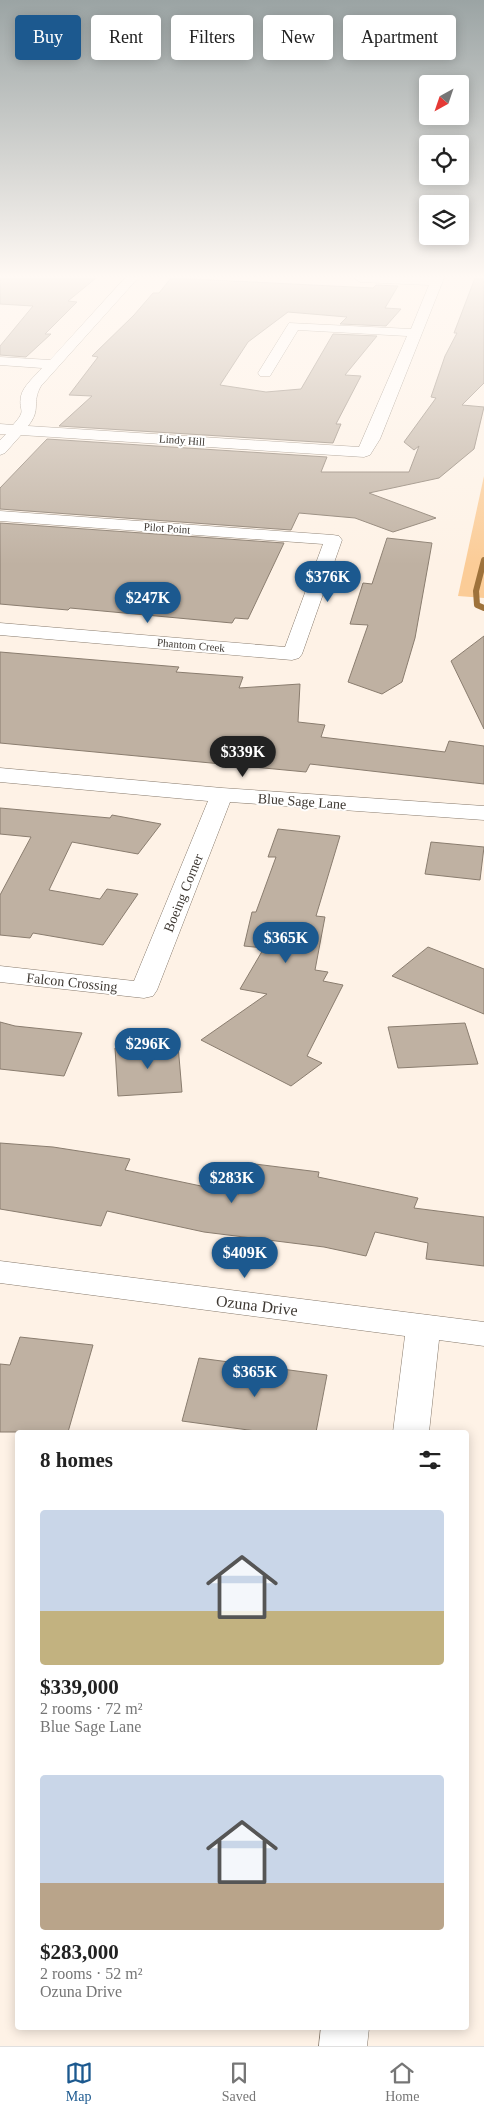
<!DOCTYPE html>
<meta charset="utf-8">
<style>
:root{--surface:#fff;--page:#f6f6f6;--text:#222;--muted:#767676;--line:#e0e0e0;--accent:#1c598f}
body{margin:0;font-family:"Times New Roman",serif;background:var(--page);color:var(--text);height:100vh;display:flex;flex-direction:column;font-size:19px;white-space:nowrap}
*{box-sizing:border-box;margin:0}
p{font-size:16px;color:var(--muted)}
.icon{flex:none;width:28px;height:28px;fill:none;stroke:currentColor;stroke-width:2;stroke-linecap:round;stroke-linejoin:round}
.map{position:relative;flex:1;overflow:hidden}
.side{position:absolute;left:15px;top:1430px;width:454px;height:600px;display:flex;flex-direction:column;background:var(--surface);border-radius:5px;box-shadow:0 2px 12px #0003}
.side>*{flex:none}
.hud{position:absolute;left:15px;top:15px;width:455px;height:45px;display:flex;gap:10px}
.needle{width:32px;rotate:220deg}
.fabs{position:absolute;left:419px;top:75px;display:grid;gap:10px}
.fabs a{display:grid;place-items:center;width:50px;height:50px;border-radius:5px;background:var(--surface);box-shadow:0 2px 12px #0003;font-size:25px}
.price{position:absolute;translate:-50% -42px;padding:0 11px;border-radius:18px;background:var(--accent);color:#fff;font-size:16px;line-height:32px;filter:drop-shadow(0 1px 2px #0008)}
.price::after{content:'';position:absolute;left:50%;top:30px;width:15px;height:11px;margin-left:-8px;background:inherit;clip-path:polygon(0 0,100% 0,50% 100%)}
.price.active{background:#222;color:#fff}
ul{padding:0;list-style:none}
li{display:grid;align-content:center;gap:10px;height:265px;padding:0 25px}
li span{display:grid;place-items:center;height:155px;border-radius:5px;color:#555}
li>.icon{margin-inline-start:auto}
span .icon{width:90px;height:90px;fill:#fffc;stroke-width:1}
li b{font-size:21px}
h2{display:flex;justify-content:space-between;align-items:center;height:60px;padding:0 25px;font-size:21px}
.chip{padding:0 18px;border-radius:5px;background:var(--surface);box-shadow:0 2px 12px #0003;font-size:18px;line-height:45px}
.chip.active{background:var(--accent);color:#fff}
.tab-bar{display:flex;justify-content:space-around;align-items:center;height:70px;border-top:1px solid var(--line);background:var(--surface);font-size:14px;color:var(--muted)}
.tab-bar a{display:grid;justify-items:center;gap:2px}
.tab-bar .active{color:var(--accent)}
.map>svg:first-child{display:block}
.green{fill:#fbcc97}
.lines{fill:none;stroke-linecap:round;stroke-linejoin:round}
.stream{stroke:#9e723b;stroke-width:6}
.building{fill:#bfb1a2;stroke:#8a7d6f}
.minor-casing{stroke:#877a6c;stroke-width:1}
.minor{fill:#fff;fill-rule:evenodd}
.labels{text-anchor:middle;stroke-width:4;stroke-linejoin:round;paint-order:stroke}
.far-street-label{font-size:11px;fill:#3e3832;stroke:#fff}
.street-label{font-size:14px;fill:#3e3832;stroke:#fff}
.near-street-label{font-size:16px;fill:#3e3832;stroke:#fff}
</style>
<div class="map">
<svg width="484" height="2046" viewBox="0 0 484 2046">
<rect width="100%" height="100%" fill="#fef2e6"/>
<!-- green -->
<path class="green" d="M 484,476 L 484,598 L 458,596 Z"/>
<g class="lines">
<!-- stream -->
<path class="stream" d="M 484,560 L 476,591 L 477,605 L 484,608"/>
</g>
<!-- building -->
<path class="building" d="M 0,278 L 96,278 L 68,301 L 77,302 L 45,334 L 51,334 L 26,357 L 0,355 L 0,346 L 33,306 L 0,304 Z
M 171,278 L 373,288 L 376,285 L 398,286 L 385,308 L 401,309 L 386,326 L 340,324 L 347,317 L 288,312 L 248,342 L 220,385 L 266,392 L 301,389 L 333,334 L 377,336 L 345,375 L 361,376 L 336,424 L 341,424 L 333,443 L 59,426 L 92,396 L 69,395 L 98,357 L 92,356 L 134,315 L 153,293 L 159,293 Z
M 475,278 L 484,278 L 484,383 L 462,405 L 484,407 L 474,449 L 439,478 L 369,493 L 436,518 L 393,532 L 355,518 L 299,513 L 291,530 L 0,509 L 0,488 L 47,439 L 327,457 L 321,472 L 409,472 L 419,446 L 414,450 L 404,442 L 436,398 L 431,397 L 445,356 L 457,333 L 454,333 Z
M 0,523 L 284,543 L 248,619 L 235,618 L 232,623 L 70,608 L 68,610 L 0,604 Z
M 387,538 L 432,543 L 415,638 L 402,682 L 382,694 L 348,682 L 368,625 L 350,624 L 363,583 L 372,584 Z
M 484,636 L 484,729 L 451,661 Z
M 0,652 L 179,667 L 176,672 L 243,677 L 239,688 L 300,684 L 298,722 L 325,725 L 321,737 L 445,752 L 449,741 L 484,746 L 484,784 L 310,764 L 306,772 L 0,743 Z
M 0,808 L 110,818 L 112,815 L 161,824 L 138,854 L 72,842 L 49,890 L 100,899 L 107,889 L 138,894 L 103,945 L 33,933 L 30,938 L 0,935 L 0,895 L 31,837 L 0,834 Z
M 278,829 L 340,836 L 316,916 L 325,917 L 315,970 L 328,972 L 323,981 L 343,985 L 307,1056 L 322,1063 L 291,1086 L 201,1040 L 267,994 L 240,989 L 264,948 L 244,946 L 252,912 L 256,912 L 276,857 L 268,857 Z
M 431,842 L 484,847 L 480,880 L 425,874 Z
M 428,947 L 484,969 L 484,1014 L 392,976 Z
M 0,1022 L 15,1026 L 82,1033 L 64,1076 L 0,1069 Z
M 465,1023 L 478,1064 L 398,1068 L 388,1027 Z
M 178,1045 L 182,1092 L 118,1096 L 115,1048 Z
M 0,1143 L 53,1147 L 130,1159 L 125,1170 L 239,1194 L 247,1163 L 319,1172 L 318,1177 L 418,1198 L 414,1208 L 484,1217 L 484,1266 L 426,1259 L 428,1243 L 375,1232 L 366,1256 L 324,1247 L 204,1232 L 107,1211 L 101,1226 L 0,1209 Z
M 20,1337 L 93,1345 L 68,1432 L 0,1432 L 0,1364 L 10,1365 Z
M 199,1358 L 327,1375 L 316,1432 L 263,1432 L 182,1421 Z"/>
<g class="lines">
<defs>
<path id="minor" d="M 125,278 L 138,278 L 41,386 C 31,403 42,409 28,426 L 359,447 L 407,336 L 298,330 L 270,376 L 260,376 L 258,373 L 289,323 L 411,329 L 429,285 L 360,282 L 354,278 L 444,278 L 380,439 L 370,455 L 364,457 L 21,435 L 5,453 L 0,455 L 0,440 L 6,434 L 0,434 L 0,424 L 13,425 C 28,408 18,413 21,396 C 23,386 36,375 42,368 L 0,365 L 0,357 L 50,360 Z
M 0,511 L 333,535 L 339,536 L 342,540 L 302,654 L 299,658 L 292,660 L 0,635 L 0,623 L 285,647 L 323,544 L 0,521 Z
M 0,768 L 222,788 L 484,806 L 484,820 L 230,802 L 157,990 L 153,996 L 144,998 L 0,982 L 0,966 L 134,981 L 208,801 L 0,782 Z
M 0,1261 L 484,1322 L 484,1346 L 439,1340 L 429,1432 L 393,1432 L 405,1336 L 0,1283 Z
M 321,2028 L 369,2028 L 367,2046 L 319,2046 Z"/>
</defs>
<!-- minor casing -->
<use href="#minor" class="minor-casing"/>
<!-- minor -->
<use href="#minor" class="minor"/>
</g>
<!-- sky -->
<linearGradient id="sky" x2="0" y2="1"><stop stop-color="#9ba4a4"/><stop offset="0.49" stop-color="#fff9f4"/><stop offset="1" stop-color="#fff9f4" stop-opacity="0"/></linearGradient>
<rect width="484" height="565" fill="url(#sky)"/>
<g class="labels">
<!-- far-street labels -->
<g class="far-street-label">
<text transform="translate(182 440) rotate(4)" y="4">Lindy Hill</text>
<text transform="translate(167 528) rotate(4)" y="4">Pilot Point</text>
<text transform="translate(191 645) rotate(5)" y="4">Phantom Creek</text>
</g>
<!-- street labels -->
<g class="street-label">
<text transform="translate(302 801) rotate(4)" y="5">Blue Sage Lane</text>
<text transform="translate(183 893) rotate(-68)" y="5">Boeing Corner</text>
<text transform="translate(72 982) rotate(6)" y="5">Falcon Crossing</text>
</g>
<!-- near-street labels -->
<g class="near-street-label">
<text transform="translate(257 1305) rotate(7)" y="6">Ozuna Drive</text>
</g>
</g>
</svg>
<div class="fabs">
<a><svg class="needle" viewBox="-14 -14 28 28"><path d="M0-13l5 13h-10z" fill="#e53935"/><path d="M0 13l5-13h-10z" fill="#767676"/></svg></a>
<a><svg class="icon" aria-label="locate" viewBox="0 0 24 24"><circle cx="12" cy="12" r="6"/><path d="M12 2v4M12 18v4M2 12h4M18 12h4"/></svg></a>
<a><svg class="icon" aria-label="layers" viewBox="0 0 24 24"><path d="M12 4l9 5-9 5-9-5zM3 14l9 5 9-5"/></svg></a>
</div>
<b class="price" style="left:328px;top:603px">$376K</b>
<b class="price" style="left:148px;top:624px">$247K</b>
<b class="price active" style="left:243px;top:778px">$339K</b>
<b class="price" style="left:286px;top:964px">$365K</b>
<b class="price" style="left:148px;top:1070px">$296K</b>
<b class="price" style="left:232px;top:1204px">$283K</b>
<b class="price" style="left:245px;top:1279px">$409K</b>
<b class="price" style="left:255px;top:1398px">$365K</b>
<div class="hud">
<a class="chip active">Buy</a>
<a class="chip">Rent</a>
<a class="chip">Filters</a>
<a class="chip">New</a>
<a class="chip">Apartment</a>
</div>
<section class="side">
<h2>8 homes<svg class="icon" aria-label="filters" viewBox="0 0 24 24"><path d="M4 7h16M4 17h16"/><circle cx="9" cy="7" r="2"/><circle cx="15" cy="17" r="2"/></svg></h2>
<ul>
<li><span style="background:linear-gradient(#c9d6e8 65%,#c2b280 0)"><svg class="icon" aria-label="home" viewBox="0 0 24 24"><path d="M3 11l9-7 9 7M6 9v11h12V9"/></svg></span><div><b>$339,000</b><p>2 rooms · 72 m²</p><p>Blue Sage Lane</p></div></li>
<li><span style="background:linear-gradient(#c9d6e8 70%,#b9a48a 0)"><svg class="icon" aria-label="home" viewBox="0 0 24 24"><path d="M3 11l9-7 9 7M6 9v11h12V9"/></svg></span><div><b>$283,000</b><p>2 rooms · 52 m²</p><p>Ozuna Drive</p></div></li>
</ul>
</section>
</div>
<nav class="tab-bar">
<a class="active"><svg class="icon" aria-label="map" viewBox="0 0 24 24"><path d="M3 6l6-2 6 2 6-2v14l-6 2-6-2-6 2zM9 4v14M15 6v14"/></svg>Map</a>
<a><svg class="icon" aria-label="saved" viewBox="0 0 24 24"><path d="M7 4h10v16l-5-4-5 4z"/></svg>Saved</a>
<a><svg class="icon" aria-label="home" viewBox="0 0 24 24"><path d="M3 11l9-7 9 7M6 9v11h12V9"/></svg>Home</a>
</nav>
